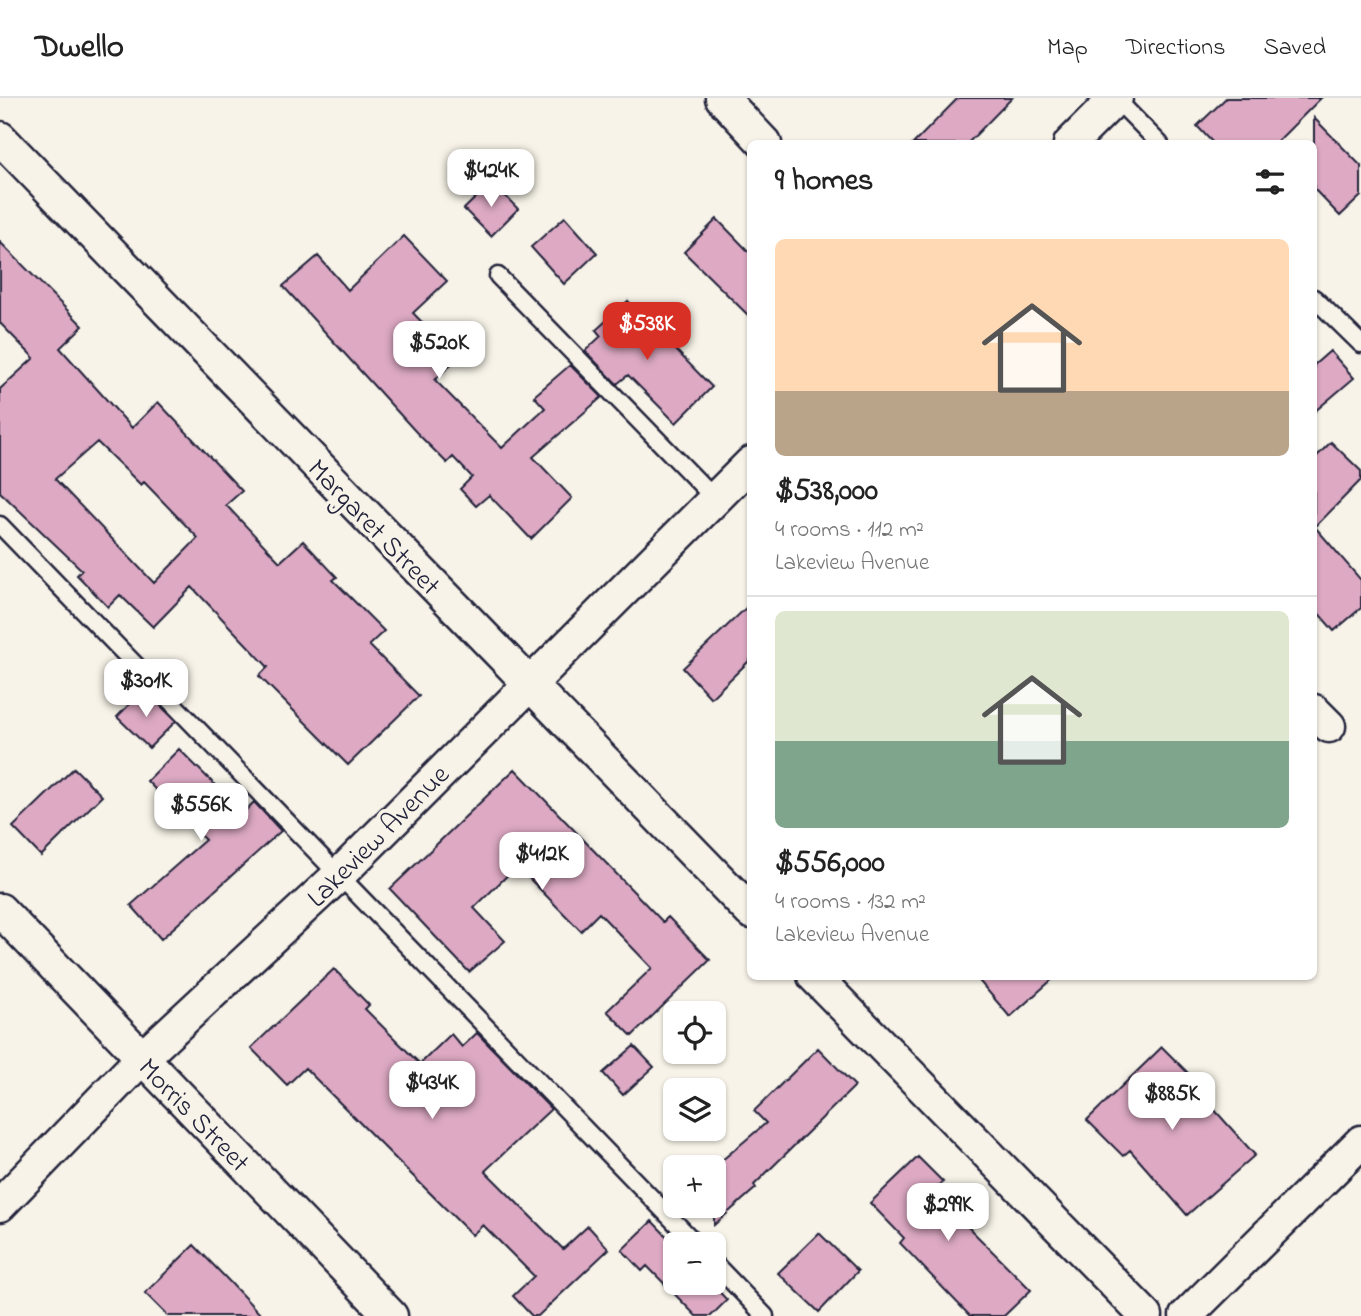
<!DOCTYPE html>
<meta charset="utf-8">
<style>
:root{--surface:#fff;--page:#f2f2f2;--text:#222;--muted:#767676;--line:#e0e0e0;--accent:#d93025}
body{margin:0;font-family:"Indie Flower",sans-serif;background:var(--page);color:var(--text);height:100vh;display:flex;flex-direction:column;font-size:26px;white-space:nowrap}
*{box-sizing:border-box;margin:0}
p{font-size:23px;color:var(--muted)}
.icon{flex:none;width:38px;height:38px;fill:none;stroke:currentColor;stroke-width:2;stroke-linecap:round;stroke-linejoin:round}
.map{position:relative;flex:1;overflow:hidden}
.drawer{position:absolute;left:747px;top:42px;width:570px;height:840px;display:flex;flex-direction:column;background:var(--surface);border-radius:10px;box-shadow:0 2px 5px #0004}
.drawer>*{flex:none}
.fabs{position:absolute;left:663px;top:903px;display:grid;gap:14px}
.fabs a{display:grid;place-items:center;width:63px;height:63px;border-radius:10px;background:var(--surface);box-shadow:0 2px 5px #0004;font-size:35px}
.price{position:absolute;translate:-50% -60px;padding:0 16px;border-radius:14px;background:#fff;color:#222;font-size:23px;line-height:46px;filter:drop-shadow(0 2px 4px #0008)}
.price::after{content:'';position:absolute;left:50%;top:42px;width:21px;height:16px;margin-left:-10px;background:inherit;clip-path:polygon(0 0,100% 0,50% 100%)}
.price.selected{background:var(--accent);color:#fff}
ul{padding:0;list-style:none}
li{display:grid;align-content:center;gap:14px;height:371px;padding:0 28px}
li+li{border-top:2px solid var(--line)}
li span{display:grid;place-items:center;height:217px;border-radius:10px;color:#555}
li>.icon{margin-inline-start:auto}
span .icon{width:126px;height:126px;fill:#fffc;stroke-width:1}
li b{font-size:30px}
h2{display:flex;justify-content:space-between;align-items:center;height:84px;padding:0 28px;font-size:30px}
header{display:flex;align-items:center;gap:42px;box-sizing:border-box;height:98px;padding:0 35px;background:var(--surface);border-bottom:2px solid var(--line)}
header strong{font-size:33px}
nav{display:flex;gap:38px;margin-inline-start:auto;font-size:24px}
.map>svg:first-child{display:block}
.building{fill:#dda9c3;stroke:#22223b;stroke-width:2;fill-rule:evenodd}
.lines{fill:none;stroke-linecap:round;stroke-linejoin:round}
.service-casing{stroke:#22223b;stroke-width:21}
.minor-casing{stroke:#22223b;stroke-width:37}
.service{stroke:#f7f3e8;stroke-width:16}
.minor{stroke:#f7f3e8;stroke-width:32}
.labels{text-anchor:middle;stroke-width:7;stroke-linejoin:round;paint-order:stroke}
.street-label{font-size:28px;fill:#22223b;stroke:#f7f3e8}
</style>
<header>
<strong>Dwello</strong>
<nav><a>Map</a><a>Directions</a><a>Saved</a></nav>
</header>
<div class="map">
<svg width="1361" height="1218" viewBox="0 0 1361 1218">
<rect width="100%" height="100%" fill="#f7f3e8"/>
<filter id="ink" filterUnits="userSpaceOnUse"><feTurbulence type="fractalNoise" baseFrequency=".0143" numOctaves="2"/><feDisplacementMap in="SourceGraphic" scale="14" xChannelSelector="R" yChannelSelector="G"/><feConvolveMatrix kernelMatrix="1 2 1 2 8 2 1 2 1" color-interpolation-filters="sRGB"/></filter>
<g filter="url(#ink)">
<!-- building -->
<path class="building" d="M 958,0 L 1012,0 L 967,46 L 913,46 Z
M 1226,0 L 1321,0 L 1275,46 L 1214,46 L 1197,28 Z
M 1314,20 L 1361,68 L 1361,98 L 1340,118 L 1314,91 Z
M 492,84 L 518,111 L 491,138 L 464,111 Z
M 565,119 L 597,155 L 564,186 L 531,149 Z
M 717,121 L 751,156 L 751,220 L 684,154 Z
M 404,138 L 447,183 L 413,215 L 457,260 L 435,282 L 502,350 L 545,310 L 534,298 L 570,267 L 602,299 L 533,359 L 572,400 L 531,441 L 489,397 L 476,408 L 460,391 L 472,379 L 453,359 L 447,365 L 416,334 L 283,188 L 318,158 L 348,192 Z
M 0,144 L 83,228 L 60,250 L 132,330 L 158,304 L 242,393 L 226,407 L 280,464 L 303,443 L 337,479 L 333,482 L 384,533 L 369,547 L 419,598 L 348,667 L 259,578 L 268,569 L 192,489 L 153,529 L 120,497 L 108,509 L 77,477 L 82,472 L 0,394 L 0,291 L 34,260 L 0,225 ZM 97,344 L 141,387 L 144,384 L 198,440 L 154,485 L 55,381 Z
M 628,203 L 712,289 L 676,325 L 628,277 L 617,286 L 585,253 L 601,238 L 596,232 Z
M 1330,253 L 1354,280 L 1314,314 L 1314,267 Z
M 1331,344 L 1361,373 L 1361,382 L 1315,429 L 1361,482 L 1361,510 L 1334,533 L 1314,510 L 1314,361 Z
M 751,505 L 751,561 L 711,600 L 683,570 Z
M 144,591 L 176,623 L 149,650 L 117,619 Z
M 179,651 L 243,715 L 254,704 L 281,733 L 161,841 L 131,807 L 205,742 L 147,683 Z
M 74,670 L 102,698 L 41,758 L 13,729 Z
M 515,671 L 663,824 L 668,819 L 710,862 L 632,938 L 607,913 L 652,870 L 599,815 L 581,833 L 517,768 L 474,810 L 505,843 L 469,874 L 390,791 Z
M 334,871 L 369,907 L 365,911 L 420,966 L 451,936 L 462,949 L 477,935 L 551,1011 L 485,1073 L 563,1151 L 588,1128 L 609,1151 L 538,1218 L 532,1218 L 513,1198 L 534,1178 L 483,1127 L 472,1137 L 305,970 L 287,987 L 251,950 Z
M 975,878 L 1056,878 L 1010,919 Z
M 634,948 L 654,969 L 623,997 L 603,975 Z
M 1162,949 L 1198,985 L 1194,989 L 1255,1057 L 1187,1117 L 1130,1052 L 1123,1058 L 1087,1022 Z
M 818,950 L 855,988 L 754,1087 L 756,1090 L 714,1127 L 714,1069 L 766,1025 L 754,1013 Z
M 918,1059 L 943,1084 L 939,1087 L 974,1123 L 968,1129 L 1031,1192 L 1004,1218 L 970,1218 L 900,1145 L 904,1140 L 870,1105 Z
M 652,1123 L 676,1148 L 676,1185 L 711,1185 L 727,1202 L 711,1218 L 696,1218 L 647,1168 L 642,1173 L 622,1152 Z
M 819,1135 L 858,1173 L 819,1214 L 778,1175 Z
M 194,1147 L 226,1180 L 262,1218 L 168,1218 L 145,1195 Z"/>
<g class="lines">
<defs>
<path id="service" d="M 1115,0 L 1160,46
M 498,178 L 715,401
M 1314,200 L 1361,246
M 0,427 L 696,1146
M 714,1165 L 765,1218"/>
<path id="minor" d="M 722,0 L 765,46
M 0,40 L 751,814
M 1070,46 L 1116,0
M 1314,613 L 1329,628
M 0,812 L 391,1218
M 814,878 L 1146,1218
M 0,1107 L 141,961 L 339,777 L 751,365
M 1186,1218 L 1361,1044"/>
</defs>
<!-- service casing -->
<use href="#service" class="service-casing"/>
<!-- minor casing -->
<use href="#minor" class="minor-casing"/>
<!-- service -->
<use href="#service" class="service"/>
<!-- minor -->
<use href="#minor" class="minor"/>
</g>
</g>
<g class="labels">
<!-- street labels -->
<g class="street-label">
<text transform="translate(375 428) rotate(46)" y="10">Margaret Street</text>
<text transform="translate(377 737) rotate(-45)" y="10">Lakeview Avenue</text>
<text transform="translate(195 1016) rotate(46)" y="10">Morris Street</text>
</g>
</g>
</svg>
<div class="fabs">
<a><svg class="icon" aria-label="locate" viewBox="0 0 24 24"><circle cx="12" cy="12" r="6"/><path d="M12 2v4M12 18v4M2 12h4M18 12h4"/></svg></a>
<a><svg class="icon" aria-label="layers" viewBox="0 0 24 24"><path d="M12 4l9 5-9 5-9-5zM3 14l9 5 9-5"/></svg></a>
<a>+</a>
<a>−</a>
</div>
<b class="price" style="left:491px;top:111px">$424K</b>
<b class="price selected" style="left:647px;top:264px">$538K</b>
<b class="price" style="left:439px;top:283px">$520K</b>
<b class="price" style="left:146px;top:621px">$301K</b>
<b class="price" style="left:201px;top:745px">$556K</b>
<b class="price" style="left:542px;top:794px">$412K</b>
<b class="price" style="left:432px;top:1023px">$434K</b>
<b class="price" style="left:1172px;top:1034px">$885K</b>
<b class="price" style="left:948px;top:1145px">$299K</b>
<section class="drawer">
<h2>9 homes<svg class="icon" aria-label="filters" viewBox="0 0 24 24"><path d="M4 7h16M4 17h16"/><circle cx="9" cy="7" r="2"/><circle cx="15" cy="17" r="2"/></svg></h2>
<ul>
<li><span style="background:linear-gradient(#ffd9b3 70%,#b9a48a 0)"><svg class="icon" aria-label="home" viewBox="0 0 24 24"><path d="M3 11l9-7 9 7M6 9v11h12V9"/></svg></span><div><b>$538,000</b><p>4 rooms · 112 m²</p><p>Lakeview Avenue</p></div></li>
<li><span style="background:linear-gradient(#dfe7d0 60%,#7fa58c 0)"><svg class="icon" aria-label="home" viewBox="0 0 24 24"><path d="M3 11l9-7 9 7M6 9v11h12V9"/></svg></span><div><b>$556,000</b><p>4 rooms · 132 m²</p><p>Lakeview Avenue</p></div></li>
</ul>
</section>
</div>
